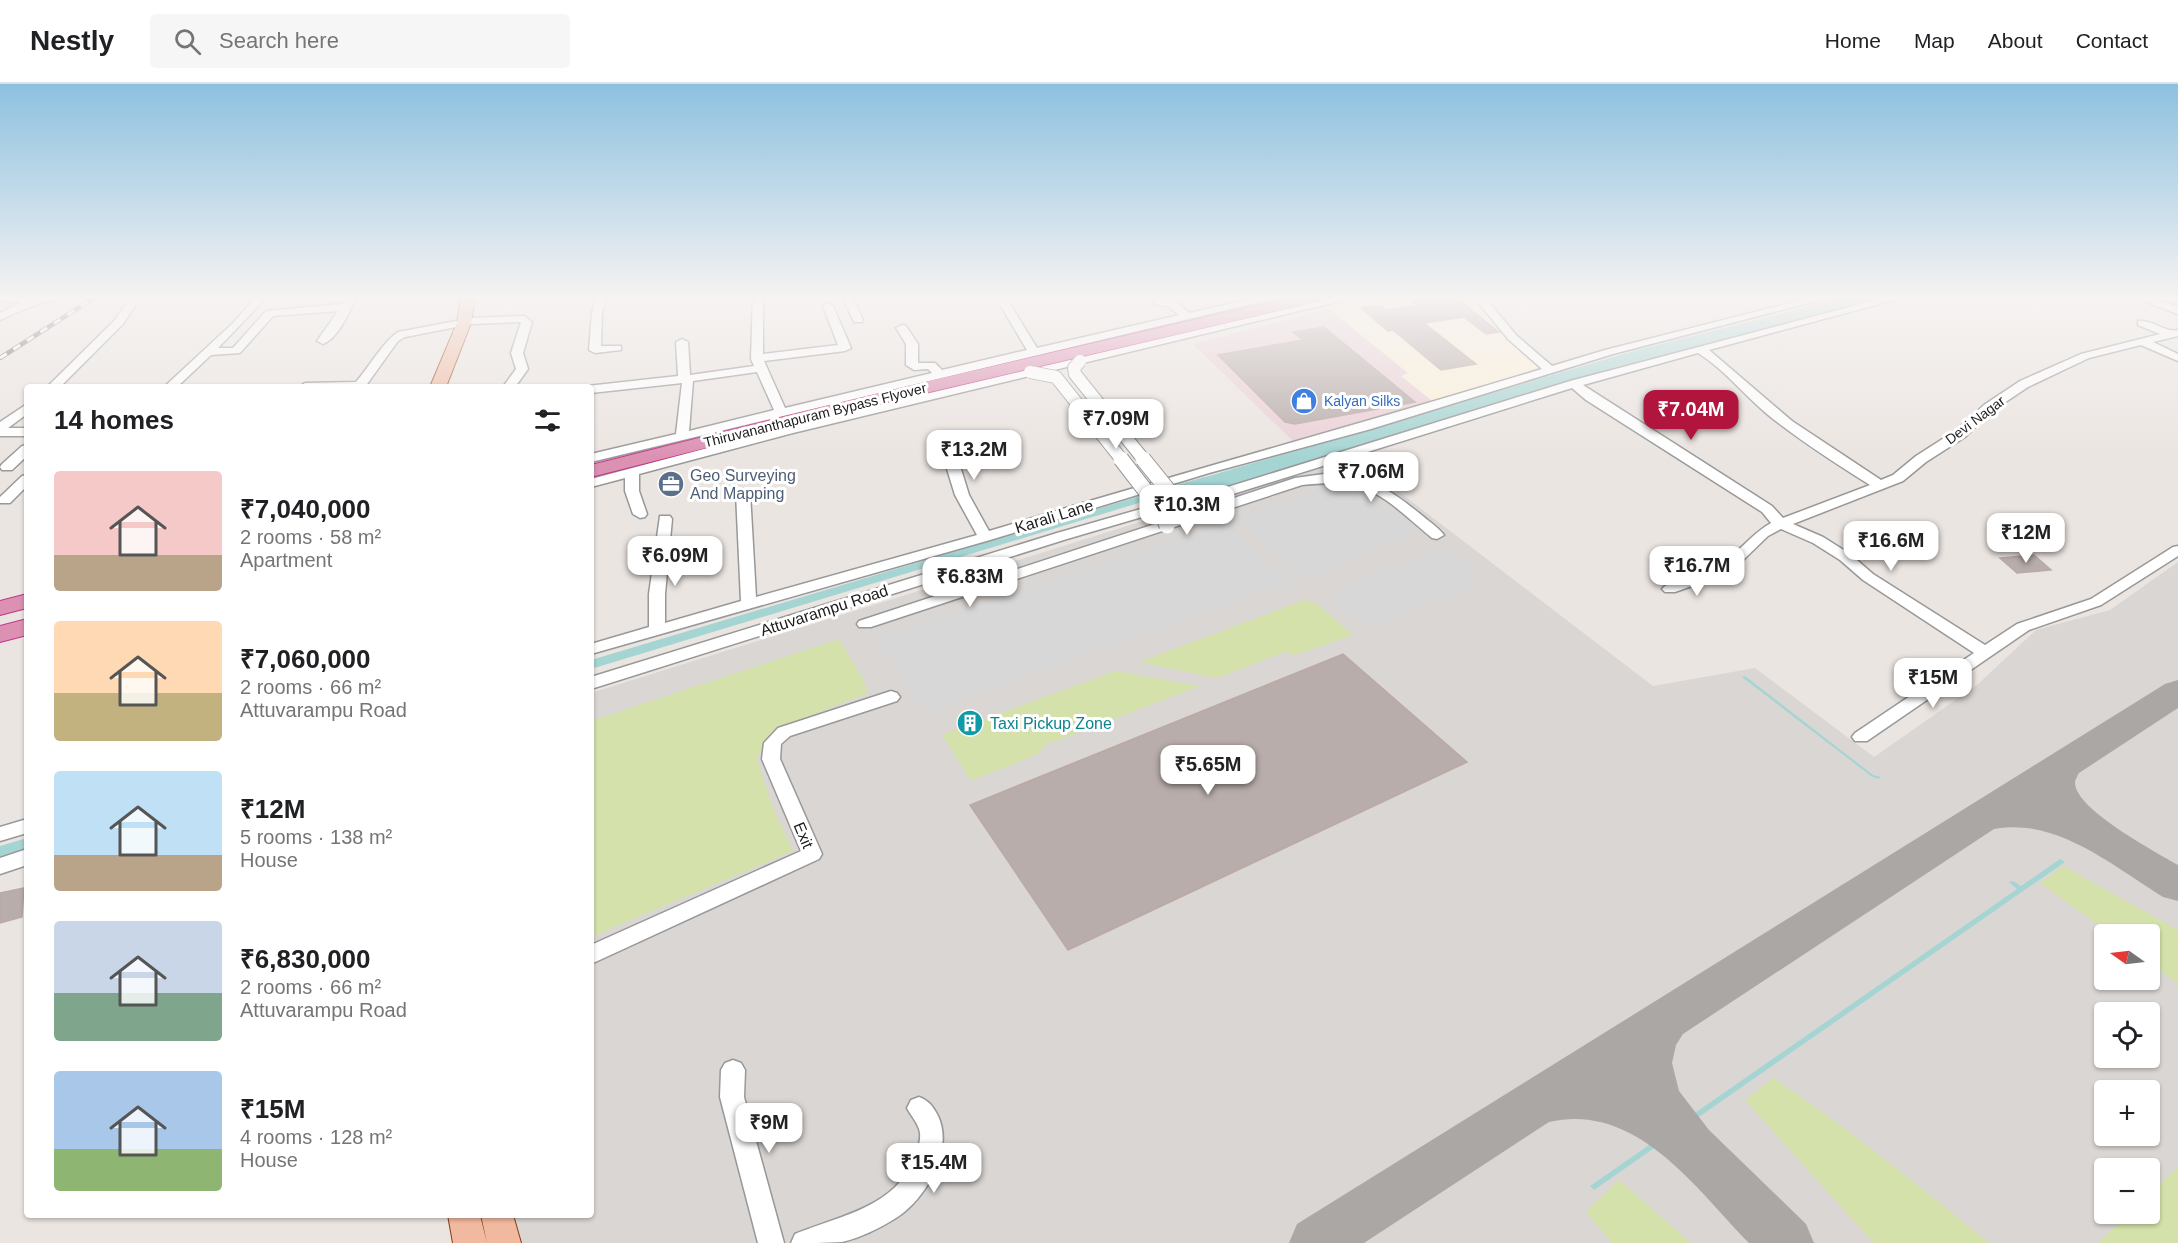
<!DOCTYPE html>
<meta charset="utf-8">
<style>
:root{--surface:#fff;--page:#f6f6f6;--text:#202124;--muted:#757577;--line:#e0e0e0;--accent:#b1143d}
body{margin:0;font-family:Helvetica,sans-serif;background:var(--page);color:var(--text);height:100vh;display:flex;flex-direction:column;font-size:22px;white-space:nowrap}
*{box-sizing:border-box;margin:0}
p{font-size:20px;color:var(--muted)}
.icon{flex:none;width:33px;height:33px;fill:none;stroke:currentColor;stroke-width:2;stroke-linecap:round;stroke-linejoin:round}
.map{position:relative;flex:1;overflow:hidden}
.details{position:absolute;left:24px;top:300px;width:570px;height:834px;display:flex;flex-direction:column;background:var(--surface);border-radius:6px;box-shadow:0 2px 4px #0004}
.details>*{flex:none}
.needle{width:39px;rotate:284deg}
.controls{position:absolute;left:2094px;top:840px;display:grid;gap:12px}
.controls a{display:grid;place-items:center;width:66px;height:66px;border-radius:6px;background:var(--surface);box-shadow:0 2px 4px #0004;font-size:30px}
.price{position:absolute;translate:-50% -51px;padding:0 14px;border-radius:12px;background:#fff;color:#222;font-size:20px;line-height:39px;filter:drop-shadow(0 2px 3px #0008)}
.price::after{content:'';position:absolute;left:50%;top:36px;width:18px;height:14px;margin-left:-9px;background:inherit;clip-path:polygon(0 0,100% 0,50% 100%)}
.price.active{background:var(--accent);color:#fff}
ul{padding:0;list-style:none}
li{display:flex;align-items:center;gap:18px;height:150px;padding:0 30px}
li span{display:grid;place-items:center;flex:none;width:168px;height:120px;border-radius:6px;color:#555}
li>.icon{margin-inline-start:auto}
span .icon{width:72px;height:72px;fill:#fffc;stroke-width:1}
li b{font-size:26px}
h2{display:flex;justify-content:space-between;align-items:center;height:72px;padding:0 30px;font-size:26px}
header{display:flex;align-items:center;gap:36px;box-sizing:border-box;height:84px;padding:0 30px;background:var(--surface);border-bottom:2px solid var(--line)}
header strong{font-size:28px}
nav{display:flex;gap:33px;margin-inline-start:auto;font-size:21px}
.search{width:420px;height:54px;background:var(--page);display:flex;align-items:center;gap:15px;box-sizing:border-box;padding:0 21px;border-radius:6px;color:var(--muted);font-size:22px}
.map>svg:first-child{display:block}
.commercial{fill:#ebd1d7}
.education{fill:#fbf2da}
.airport{fill:#dad6d3;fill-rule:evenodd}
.grass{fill:#d4e1ab}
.parking{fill:#d7d7d7}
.water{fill:#a5d5d3}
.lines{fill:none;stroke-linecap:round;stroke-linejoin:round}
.canal{fill:#a5d5d3;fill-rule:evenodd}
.taxiway{fill:#aaa7a5;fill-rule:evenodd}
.building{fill:#b8adab;stroke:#bba9a5;stroke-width:1.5}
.minor-casing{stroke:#989898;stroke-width:3}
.major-casing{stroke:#823e0f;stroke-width:2}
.highway-casing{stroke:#c2358b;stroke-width:2}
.minor{fill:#fff;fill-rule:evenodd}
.major{fill:#f1b9a0;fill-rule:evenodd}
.highway{fill:#dc90b2;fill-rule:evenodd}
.rail-casing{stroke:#696969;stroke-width:4.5}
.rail{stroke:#fff;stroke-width:3;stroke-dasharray:8;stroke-linecap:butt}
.minor-bridge-far1-casing{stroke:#989898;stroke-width:14;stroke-linecap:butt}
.minor-bridge-casing{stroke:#989898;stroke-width:17;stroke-linecap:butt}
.minor-bridge-far1{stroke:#fff;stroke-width:12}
.minor-bridge{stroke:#fff;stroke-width:15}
.labels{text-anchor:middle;stroke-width:6;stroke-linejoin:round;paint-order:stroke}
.far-shop-label{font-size:14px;fill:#366cbe;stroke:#fff;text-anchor:start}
.far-street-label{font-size:14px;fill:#1b1b1b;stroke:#fff}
.service-label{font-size:16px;fill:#4e5e75;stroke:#fff;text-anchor:start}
.street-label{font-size:16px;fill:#1b1b1b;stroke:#fff}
.culture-label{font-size:16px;fill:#0d838f;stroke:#fff;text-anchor:start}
</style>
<header>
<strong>Nestly</strong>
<div class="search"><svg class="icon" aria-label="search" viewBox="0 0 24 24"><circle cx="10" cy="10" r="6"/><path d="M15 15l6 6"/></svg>Search here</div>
<nav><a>Home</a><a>Map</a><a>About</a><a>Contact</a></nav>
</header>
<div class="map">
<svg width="2178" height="1159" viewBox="0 0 2178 1159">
<rect width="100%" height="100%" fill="#ebe5e1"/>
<!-- commercial -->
<path class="commercial" d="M 1329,225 L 1409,289 L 1402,292 L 1436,320 L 1295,359 L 1193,260 Z"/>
<!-- education -->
<path class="education" d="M 1393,212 L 1474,212 L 1542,282 L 1436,320 L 1401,292 L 1408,289 L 1329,225 Z"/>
<!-- airport -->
<path class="airport" d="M 1352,372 L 1653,602 L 1755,584 L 1874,673 L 1977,601 L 2036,546 L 2110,526 L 2178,478 L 2178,1159 L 519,1159 L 512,1131 L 591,1131 L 591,609 ZM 2104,850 L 2150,850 L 2150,896 L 2104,896 ZM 2104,928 L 2150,928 L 2150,974 L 2104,974 ZM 2104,1006 L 2150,1006 L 2150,1052 L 2104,1052 ZM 2104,1084 L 2150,1084 L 2150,1130 L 2104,1130 Z"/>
<!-- grass -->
<path class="grass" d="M 1305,516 L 1317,520 L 1353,551 L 1295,571 L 1284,568 L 1217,594 L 1139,578 Z
M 839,555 L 865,599 L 868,609 L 780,643 L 765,657 L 757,676 L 774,726 L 793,767 L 591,853 L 591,637 Z
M 1115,587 L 1200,602 L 1045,661 L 1038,670 L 971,697 L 942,651 Z
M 2063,782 L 2178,846 L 2178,900 L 2150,879 L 2150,850 L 2111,850 L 2040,799 Z
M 1773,994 C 1848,1044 1919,1102 1989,1159 L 1875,1159 L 1871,1156 L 1745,1016 Z
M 2178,1083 L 2178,1159 L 2098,1159 L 2129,1130 L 2150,1130 L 2150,1110 Z
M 1619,1096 L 1691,1159 L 1612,1159 L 1586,1128 Z"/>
<!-- parking -->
<path class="parking" d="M 1334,400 L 1353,400 L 1412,441 L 1416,449 L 1314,491 L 1302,489 L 1293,483 L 1239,437 L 1240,432 Z
M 1225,440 L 1291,497 L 924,628 L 877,555 Z
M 1438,465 L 1460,473 L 1477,490 L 1477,496 L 1472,503 L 1370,544 L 1363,542 L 1332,515 L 1332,506 Z"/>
<!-- water -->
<path class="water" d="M 1851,212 L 1892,212 L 1805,236 L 1619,282 L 1207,413 L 1185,399 L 1637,266 Z
M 1745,592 L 1873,691 L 1881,693 L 1878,695 L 1871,692 L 1742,593 Z
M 2060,775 L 2065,778 L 1594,1106 L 1590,1102 L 2017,805 L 2009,798 L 2013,797 L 2021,802 Z"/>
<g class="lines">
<!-- canal -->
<path class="canal" d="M 1204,393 L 1210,396 L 1208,398 L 591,585 L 591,576 Z
M 27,754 L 27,766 L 0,774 L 0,762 Z"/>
<!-- taxiway -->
<path class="taxiway" d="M 2178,596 L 2178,624 L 2079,689 C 2078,690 2075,697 2075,698 C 2074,725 2156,768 2178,781 L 2178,817 L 2163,813 C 2113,782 2056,733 1994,745 L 1683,950 L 1676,961 L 1672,979 L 1679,1007 L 1709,1046 L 1806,1140 L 1814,1159 L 1749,1159 C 1695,1104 1637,1018 1549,1038 L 1364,1159 L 1289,1159 L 1297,1140 L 2165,600 Z"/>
</g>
<!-- building -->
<path class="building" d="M 1439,212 L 1454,212 L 1499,248 L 1486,250 L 1464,233 L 1424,239 L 1476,280 L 1441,286 L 1393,246 L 1388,247 L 1361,224 L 1381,221 L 1387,226 L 1416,221 L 1410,216 Z
M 1324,243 L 1415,318 L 1295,340 L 1285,338 L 1218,271 L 1303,256 L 1293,248 Z
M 2034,471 L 2051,486 L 2017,489 L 2000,474 Z
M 1343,570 L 1467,678 L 1068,866 L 970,721 Z
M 24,804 L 22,833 L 0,839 L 0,809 Z"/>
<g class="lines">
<defs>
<path id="minor" d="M 0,212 L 34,216 L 48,212 L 66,212 L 27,224 L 0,236 L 0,229 L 20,219 L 0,216 Z
M 131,212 L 141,212 L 123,240 L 60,303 L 47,303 L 115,236 Z
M 257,212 L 268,212 L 218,264 L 233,264 L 266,227 L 342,220 L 347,212 L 357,212 C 350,226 339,254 323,260 L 317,257 L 338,227 L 273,232 L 240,269 L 211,271 L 177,303 L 164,303 L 233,239 Z
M 597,212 L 607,212 L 602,229 L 601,262 L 621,262 L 621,266 L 595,269 L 589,266 L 592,229 Z
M 753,212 L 763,212 L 763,270 L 838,261 L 823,222 L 828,219 L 833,222 L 851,264 L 845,267 L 764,277 L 785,324 L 932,289 L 928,285 L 914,286 L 906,281 L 906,260 L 896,244 L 902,241 L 906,242 L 918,260 L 918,279 L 935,279 L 942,286 L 1027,266 L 995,212 L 1005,212 L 1037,264 L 1179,231 L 1168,222 L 1155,220 L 1150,212 L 1160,212 L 1162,215 L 1175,217 L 1189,229 L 1266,212 L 1285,212 L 591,378 L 591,370 L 676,350 L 682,299 L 591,309 L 591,303 L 587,302 L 678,292 L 676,258 L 682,255 L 688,258 L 690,291 L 754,282 L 751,275 ZM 757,288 L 774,326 L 689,347 L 693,297 Z
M 842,212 L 852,212 L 863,236 L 862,238 L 854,238 Z
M 1342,212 L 1361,212 L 793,349 L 639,390 L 639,407 L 647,430 L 645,433 L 640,434 L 633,430 L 625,407 L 625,394 L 591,403 L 591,395 L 790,342 Z
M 1473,212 L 1484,212 L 1516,251 L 1552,282 L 1605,266 L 1817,212 L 1835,212 L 1613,270 L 1371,345 L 1209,389 L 990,456 L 591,570 L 591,560 L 649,543 L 649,510 L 660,432 L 670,432 L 672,435 L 665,510 L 665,539 L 741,517 L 736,409 L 738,406 L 743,405 L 750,409 L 756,513 L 977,451 L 955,411 L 943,372 L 934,354 L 935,351 L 945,351 L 957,372 L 969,411 L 989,447 C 1173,391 1358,341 1542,285 L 1508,255 Z
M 1891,212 L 1909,212 L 1709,266 L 1792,337 L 1881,396 L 1893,391 L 1916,372 L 1955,347 L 1984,321 L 2020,297 L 2081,270 L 2160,250 L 2138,241 L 2138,237 C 2152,235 2164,249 2178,246 L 2178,252 L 2153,258 L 2178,270 L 2178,277 L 2141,261 L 2089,274 L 2028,303 L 1992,327 L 1965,353 L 1926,378 L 1903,397 L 1793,440 L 1823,453 L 1850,470 L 1873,490 L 1985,561 L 2017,540 L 2091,515 L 2173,463 L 2178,462 L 2178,472 L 2101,521 L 2029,546 L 1867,657 L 1855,657 L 1852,653 L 1855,649 L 1974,569 L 1863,496 L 1840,476 L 1813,459 L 1781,445 L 1768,452 L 1739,480 L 1717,493 L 1675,508 L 1665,508 L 1662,505 L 1665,502 C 1686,494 1708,488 1727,475 C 1743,464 1754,448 1771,439 L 1762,428 L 1586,316 L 1572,304 L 1214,416 L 1159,428 L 1067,455 L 591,605 L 591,593 L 1057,449 L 1151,422 L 1205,410 L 1570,297 ZM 1698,269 C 1724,285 1743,310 1767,330 C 1799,356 1835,379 1870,401 L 1783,434 L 1772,422 L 1583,301 Z
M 2130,212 L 2145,212 L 2178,223 L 2178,230 Z
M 524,232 L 532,238 L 523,269 L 528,285 L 515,303 L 503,303 L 516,285 L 511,269 L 521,238 L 472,240 L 405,253 L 398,257 L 365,303 L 299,303 L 305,299 L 356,298 C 369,283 384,257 398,248 L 472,234 Z
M 27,320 L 27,330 L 8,344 L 27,344 L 27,352 L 0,352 L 0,338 Z
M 27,361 L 27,372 L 12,386 L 2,386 L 0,383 L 2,380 L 22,362 Z
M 1324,390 C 1366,391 1387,403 1419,429 C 1427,436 1437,442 1444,451 L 1437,455 L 1432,454 C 1383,413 1370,393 1302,401 L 871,543 L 859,543 L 857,540 L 859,537 L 1295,394 Z
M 27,391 L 27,402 L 10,419 L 0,419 L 0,413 L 22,392 Z
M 891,607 L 897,609 L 900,613 L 897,617 L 790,652 L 781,660 L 780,675 L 822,770 L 819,775 L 591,880 L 591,861 L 801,767 L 762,675 L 764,659 L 778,644 Z
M 27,735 L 27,749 L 0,757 L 0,743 Z
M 27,765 L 27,781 L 0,790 L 0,774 Z
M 733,976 L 741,979 L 745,986 L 744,1013 L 784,1159 L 758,1159 L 720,1013 L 721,986 L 725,979 Z
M 919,1013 C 929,1017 933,1022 938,1032 C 954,1066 926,1115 896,1134 C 880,1144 860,1154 842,1158 C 826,1159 807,1159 791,1159 L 795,1150 C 839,1132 893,1124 914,1076 C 917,1067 921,1058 920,1049 C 919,1040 911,1032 907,1024 L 911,1016 Z"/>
<path id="major" d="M 461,212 L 475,212 L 471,239 L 446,303 L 430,303 L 457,239 Z
M 448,1131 L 480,1131 L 487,1159 L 453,1159 Z
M 481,1131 L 513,1131 L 521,1159 L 487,1159 Z"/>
<path id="highway" d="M 1298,212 L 1327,212 L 1319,217 L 900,315 L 591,393 L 591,381 L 899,304 Z
M 27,510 L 27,524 L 0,531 L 0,517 Z
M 27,535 L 27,551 L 0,558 L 0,542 Z"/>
</defs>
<!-- minor casing -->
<use href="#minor" class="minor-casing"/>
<!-- major casing -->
<use href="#major" class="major-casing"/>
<!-- highway casing -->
<use href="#highway" class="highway-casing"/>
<!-- minor -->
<use href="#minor" class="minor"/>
<!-- major -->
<use href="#major" class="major"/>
<!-- highway -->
<use href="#highway" class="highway"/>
<defs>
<path id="rail" d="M 0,274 L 97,212"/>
</defs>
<!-- rail casing -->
<use href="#rail" class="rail-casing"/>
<!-- rail -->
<use href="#rail" class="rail"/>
<defs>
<path id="minor-bridge-far1" d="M 1080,277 L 1074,284 L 1075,290 L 1144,376
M 1030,288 L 1056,293 L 1122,376"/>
<path id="minor-bridge" d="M 1121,375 L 1162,428 L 1167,442
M 1143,375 L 1180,421 L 1207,428"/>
</defs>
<!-- minor-bridge-far1 casing -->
<use href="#minor-bridge-far1" class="minor-bridge-far1-casing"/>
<!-- minor-bridge casing -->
<use href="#minor-bridge" class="minor-bridge-casing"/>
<!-- minor-bridge-far1 -->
<use href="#minor-bridge-far1" class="minor-bridge-far1"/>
<!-- minor-bridge -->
<use href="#minor-bridge" class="minor-bridge"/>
</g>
<!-- sky -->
<linearGradient id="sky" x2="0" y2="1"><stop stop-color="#8dc1e0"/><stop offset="0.57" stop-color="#f6f3f2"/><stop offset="1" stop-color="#f6f3f2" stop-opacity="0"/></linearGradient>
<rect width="2178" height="374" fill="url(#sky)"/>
<!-- icons -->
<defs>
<symbol id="shop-disc" viewBox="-11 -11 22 22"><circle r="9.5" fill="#3f7fe0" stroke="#fff"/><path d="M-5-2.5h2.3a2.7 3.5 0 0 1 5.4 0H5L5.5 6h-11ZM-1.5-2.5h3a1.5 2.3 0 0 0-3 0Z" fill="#fff"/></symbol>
<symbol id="office-disc" viewBox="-11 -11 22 22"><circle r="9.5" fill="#5c6f8a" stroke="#fff"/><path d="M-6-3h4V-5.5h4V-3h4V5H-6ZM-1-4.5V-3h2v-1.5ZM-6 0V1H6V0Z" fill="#fff"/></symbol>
<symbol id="building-disc" viewBox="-11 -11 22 22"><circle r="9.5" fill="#0f9aa8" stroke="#fff"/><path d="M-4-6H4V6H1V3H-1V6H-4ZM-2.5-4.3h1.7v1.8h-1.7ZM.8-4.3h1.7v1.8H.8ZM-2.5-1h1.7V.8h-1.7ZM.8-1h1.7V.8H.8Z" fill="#fff"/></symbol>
</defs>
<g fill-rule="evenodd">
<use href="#shop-disc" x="1289" y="302" width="30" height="30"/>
<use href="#office-disc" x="656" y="385" width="30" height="30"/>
<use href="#building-disc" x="955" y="624" width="30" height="30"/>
</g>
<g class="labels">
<!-- far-shop labels -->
<g class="far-shop-label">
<text x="1324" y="322">Kalyan Silks</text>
</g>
<!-- far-street labels -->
<g class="far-street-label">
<text transform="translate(815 331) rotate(-14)" y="5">Thiruvananthapuram Bypass Flyover</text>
<text transform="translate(1975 336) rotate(-37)" y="5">Devi Nagar</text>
</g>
<!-- service labels -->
<g class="service-label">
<text x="690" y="397">Geo Surveying<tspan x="690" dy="18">And Mapping</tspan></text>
</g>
<!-- street labels -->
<g class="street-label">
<text transform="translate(1054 432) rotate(-17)" y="6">Karali Lane</text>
<text transform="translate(824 526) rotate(-18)" y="6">Attuvarampu Road</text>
<text transform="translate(804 751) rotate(67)" y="6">Exit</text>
</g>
<!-- culture labels -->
<g class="culture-label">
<text x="990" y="645">Taxi Pickup Zone</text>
</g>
</g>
</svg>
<div class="controls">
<a><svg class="needle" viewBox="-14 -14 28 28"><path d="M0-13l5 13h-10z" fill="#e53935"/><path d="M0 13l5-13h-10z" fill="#757577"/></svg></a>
<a><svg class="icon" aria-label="locate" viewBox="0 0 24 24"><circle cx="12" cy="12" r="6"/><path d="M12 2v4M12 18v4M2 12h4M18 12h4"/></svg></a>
<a>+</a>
<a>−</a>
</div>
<b class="price active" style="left:1691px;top:357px">₹7.04M</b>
<b class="price" style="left:1116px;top:366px">₹7.09M</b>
<b class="price" style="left:974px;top:397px">₹13.2M</b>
<b class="price" style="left:1371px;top:419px">₹7.06M</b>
<b class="price" style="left:1187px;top:452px">₹10.3M</b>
<b class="price" style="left:2026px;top:480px">₹12M</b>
<b class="price" style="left:1891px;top:488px">₹16.6M</b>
<b class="price" style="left:675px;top:503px">₹6.09M</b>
<b class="price" style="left:1697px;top:513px">₹16.7M</b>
<b class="price" style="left:970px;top:524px">₹6.83M</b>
<b class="price" style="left:1933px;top:625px">₹15M</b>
<b class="price" style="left:1208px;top:712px">₹5.65M</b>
<b class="price" style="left:769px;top:1070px">₹9M</b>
<b class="price" style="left:934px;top:1110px">₹15.4M</b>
<section class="details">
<h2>14 homes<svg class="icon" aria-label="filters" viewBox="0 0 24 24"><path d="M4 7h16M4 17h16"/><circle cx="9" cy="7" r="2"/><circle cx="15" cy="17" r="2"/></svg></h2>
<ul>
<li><span style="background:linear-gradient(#f6c9c9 70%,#b9a48a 0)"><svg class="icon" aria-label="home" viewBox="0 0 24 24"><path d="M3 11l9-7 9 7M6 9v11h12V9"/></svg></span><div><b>₹7,040,000</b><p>2 rooms · 58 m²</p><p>Apartment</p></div></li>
<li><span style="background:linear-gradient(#ffd9b3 60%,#c2b280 0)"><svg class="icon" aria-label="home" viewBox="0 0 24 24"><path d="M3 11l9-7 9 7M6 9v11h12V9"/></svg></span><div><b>₹7,060,000</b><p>2 rooms · 66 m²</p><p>Attuvarampu Road</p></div></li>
<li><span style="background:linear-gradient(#bfe0f5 70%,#b9a48a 0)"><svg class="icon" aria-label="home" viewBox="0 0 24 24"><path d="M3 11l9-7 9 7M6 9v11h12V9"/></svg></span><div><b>₹12M</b><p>5 rooms · 138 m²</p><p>House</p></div></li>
<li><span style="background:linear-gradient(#c9d6e8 60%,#7fa58c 0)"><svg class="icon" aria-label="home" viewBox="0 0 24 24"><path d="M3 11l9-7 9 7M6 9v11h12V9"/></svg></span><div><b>₹6,830,000</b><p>2 rooms · 66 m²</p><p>Attuvarampu Road</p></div></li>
<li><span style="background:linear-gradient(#a9c7e8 65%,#8fb573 0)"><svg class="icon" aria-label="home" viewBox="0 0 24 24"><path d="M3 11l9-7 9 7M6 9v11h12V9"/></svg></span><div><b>₹15M</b><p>4 rooms · 128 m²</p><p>House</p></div></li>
</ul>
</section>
</div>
